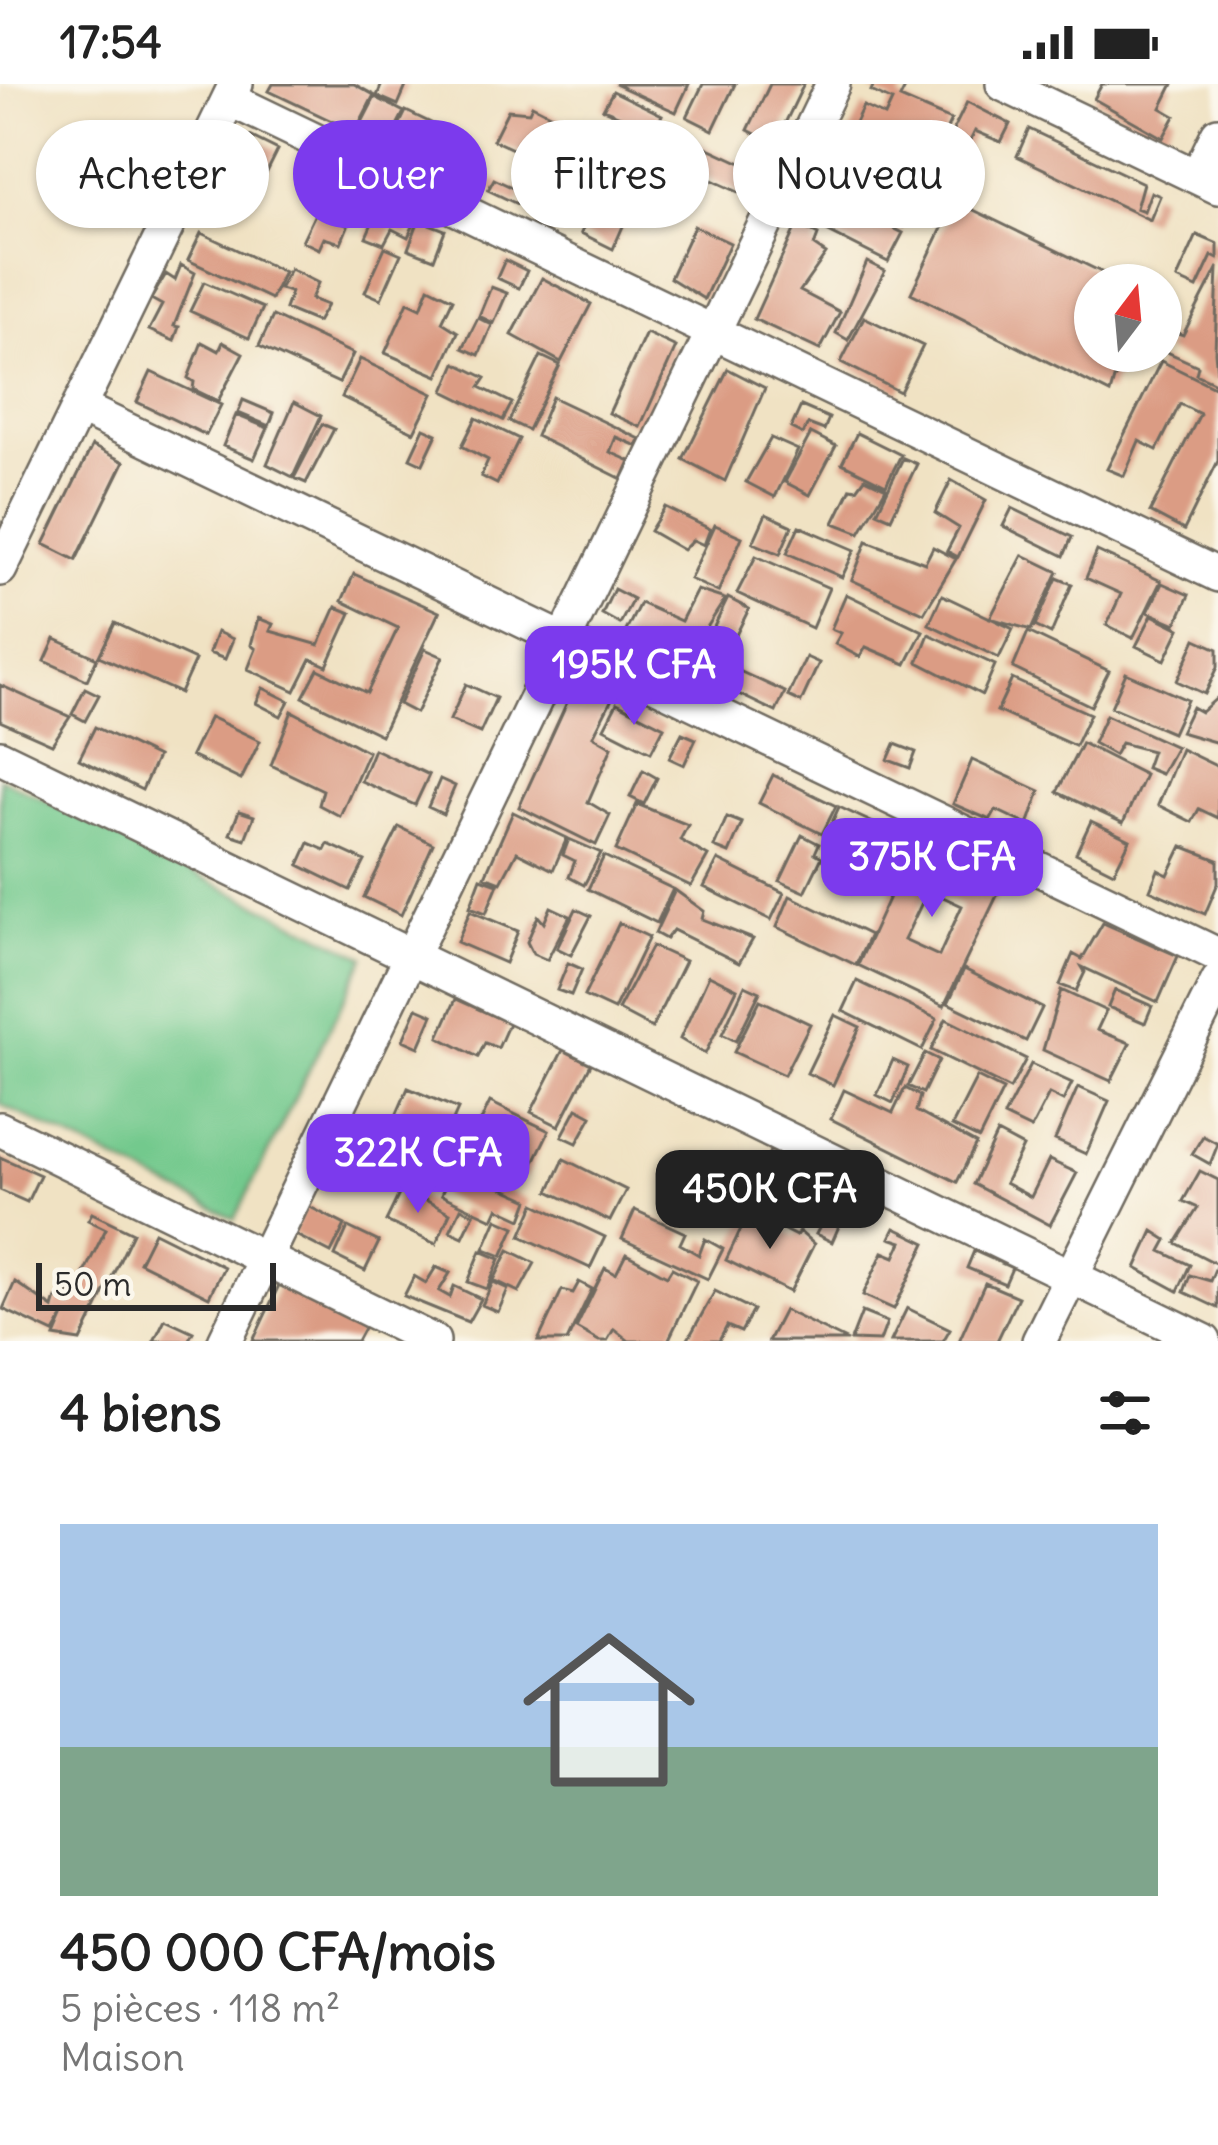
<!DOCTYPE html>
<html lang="fr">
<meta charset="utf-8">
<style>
:root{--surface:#fff;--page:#f6f6f6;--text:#222;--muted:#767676;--accent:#7c3aed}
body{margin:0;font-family:Delius,sans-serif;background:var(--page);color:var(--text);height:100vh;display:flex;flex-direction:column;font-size:45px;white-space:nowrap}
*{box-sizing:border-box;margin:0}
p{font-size:39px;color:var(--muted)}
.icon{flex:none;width:66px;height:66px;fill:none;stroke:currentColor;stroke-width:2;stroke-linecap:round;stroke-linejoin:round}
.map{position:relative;height:1257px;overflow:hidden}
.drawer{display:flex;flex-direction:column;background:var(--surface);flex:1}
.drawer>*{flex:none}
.top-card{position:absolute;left:36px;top:36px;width:1146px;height:108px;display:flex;gap:24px}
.needle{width:78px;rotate:16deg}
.tools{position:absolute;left:1074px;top:180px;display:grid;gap:24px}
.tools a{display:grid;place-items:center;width:108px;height:108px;border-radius:50%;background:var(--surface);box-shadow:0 3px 9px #0004;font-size:60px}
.scale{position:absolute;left:36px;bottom:30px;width:240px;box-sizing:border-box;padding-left:12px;border:6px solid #2b2b2b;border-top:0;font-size:33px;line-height:42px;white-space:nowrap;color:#2b2b2b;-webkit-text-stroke:9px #fbf7ec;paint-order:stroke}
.price{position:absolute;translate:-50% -102px;padding:0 27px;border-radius:24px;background:var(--accent);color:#fff;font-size:39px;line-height:78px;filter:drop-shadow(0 3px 6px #0008)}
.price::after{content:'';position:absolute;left:50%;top:72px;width:36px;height:27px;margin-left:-18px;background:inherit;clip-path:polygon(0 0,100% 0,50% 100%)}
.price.active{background:#222;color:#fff}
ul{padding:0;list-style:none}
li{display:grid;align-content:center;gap:24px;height:636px;padding:0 60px}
li span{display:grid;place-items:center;height:372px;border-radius:0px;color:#555}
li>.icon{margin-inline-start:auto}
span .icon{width:216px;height:216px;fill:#fffc;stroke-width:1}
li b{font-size:51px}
h2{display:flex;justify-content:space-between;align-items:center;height:144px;padding:0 60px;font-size:51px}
.tag{padding:0 42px;border-radius:54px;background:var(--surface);box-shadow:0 3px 9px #0004;font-size:42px;line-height:108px}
.tag.active{background:var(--accent);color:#fff}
.status{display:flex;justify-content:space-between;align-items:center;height:84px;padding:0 60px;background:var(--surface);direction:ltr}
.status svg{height:33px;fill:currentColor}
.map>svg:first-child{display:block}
.green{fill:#73c98d;stroke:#4f7a5c;stroke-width:3}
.building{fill:#db9c84;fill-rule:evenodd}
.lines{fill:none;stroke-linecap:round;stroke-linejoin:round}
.minor-casing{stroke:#706b60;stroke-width:38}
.minor{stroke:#fff;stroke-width:33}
</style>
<div class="status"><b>17:54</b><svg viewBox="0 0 49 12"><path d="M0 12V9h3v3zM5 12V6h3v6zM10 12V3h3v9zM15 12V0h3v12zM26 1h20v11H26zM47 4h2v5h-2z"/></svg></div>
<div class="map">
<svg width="1218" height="1257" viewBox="0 0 1218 1257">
<rect width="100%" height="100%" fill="#fbf7ec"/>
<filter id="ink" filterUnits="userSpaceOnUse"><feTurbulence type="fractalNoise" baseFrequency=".00833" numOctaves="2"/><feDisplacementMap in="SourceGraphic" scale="24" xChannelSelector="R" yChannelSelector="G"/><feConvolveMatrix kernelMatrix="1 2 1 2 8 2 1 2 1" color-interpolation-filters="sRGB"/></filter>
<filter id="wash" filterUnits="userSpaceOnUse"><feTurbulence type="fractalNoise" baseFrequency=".004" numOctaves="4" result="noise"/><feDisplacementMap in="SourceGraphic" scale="48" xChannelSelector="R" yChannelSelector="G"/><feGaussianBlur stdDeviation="2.7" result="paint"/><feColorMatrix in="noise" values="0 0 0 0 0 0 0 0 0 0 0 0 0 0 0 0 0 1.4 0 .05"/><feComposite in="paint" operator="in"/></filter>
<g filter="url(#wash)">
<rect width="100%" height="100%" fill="#f0e2c3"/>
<!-- green -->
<path class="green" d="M 0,694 L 365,873 L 235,1135 L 0,1020 Z"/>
<g id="blocks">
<!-- building -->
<path class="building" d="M 273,0 L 354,0 L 374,11 L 355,48 L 269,7 Z
M 382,0 L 407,0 L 398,21 L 377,12 Z
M 615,0 L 689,0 L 676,28 Z
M 703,0 L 735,0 L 713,46 L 687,33 Z
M 770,0 L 804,0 L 775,60 L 748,46 Z
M 874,0 L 907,0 L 900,14 L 951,36 L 926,90 L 913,84 L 903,106 L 892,100 L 888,110 L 833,84 L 863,22 L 885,32 L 892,17 L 871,7 Z
M 1102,0 L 1173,0 L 1161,24 L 1175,32 L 1163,54 L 1094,15 Z
M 613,7 L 662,31 L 652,53 L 633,40 L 629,47 L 618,40 L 620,32 L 603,25 Z
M 375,13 L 404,28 L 388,59 L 358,46 Z
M 967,18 L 1010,40 L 1001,58 L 975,47 L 940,119 L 922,110 Z
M 532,21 L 571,41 L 548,88 L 530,80 L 532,74 L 493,56 L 508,26 L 529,28 Z
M 406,27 L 433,40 L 417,71 L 391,58 Z
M 1029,45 L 1143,99 L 1136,124 L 1144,127 L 1151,108 L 1160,112 L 1150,136 L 1017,72 Z
M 674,48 L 756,86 L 745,111 L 679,81 L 659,122 L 643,113 Z
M 250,52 L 278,66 L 266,90 L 239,76 Z
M 172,56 L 186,63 L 165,110 L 150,104 Z
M 320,88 L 344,98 L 336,116 L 313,106 Z
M 494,95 L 522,108 L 517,120 L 488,106 Z
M 603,101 L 634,117 L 613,165 L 581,149 Z
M 819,108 L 903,149 L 888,178 L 805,136 Z
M 870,110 L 911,130 L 904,143 L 864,124 Z
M 323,113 L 338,121 L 332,133 L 348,142 L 341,159 L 324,154 L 319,165 L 302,157 Z
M 372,115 L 416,136 L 408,153 L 392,145 L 384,160 L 366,153 L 373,137 L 363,132 Z
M 955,117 L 1128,201 L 1095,201 L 1095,267 L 1148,267 L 1144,279 L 1133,273 L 1114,295 L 1110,309 L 911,209 Z
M 419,136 L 445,146 L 434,175 L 408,165 Z
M 797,140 L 818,151 L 814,162 L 826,170 L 800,207 L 840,228 L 820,266 L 754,235 Z
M 694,142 L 730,159 L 704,215 L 670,194 Z
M 201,149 L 284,188 L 271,215 L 188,176 Z
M 1197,151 L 1218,160 L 1218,175 L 1212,172 L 1197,204 L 1177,195 Z
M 385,163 L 401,170 L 381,215 L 365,208 Z
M 505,176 L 527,187 L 519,204 L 497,194 Z
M 867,178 L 885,187 L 848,256 L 836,249 Z
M 181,181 L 195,189 L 174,242 L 179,243 L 174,257 L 149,246 L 162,221 L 151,215 L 166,190 L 175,196 Z
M 1218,183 L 1215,268 L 1218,300 L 1196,290 L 1198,282 L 1165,267 L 1175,248 L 1183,251 Z
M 290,185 L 318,199 L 311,215 L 327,221 L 317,238 L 285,225 L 291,208 L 279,205 Z
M 542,194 L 591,220 L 561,278 L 512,251 Z
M 204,198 L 263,224 L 249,254 L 190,227 Z
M 429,203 L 453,215 L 442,238 L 458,248 L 438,292 L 385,269 L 408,218 L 421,224 Z
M 491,203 L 507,209 L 494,239 L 479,232 Z
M 273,232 L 353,270 L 339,299 L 259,262 Z
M 864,233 L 923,262 L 900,308 L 841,278 Z
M 478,234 L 492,241 L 479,271 L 463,264 Z
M 646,249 L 676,263 L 640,343 L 609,329 Z
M 202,258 L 219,267 L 223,258 L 243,269 L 218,317 L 193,305 L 194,298 L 188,294 Z
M 541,272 L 560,281 L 528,346 L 509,337 Z
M 360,275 L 433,310 L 414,348 L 342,313 Z
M 1161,277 L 1218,305 L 1218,377 L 1184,446 L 1150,428 L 1200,330 L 1180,320 L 1157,366 L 1139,357 L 1124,392 L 1107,385 Z
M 456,279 L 486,294 L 480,303 L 512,319 L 503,336 L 444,307 Z
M 728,285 L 765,304 L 725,397 L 683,375 Z
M 151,288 L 221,321 L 206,351 L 137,318 Z
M 552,313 L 640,355 L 637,362 L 616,353 L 610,368 L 630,377 L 622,395 L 536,352 Z
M 243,316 L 274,329 L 269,342 L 238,329 Z
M 294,318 L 321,332 L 293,393 L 267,380 Z
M 801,322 L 829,334 L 824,346 L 808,340 L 803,350 L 791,344 Z
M 236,331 L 268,344 L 254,375 L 223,362 Z
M 476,334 L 519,355 L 497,400 L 481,392 L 488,376 L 462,362 Z
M 322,340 L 334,345 L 306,399 L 294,394 Z
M 424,344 L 437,350 L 423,380 L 410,374 Z
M 811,349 L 836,362 L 810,411 L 785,398 Z
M 857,349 L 901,371 L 886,401 L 842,379 Z
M 771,354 L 798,366 L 775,413 L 746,398 Z
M 92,362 L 124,378 L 76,476 L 44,460 Z
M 903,374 L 917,380 L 891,434 L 877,428 Z
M 865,394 L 886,404 L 860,449 L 834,439 L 851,404 L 857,405 Z
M 951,396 L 986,416 L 958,473 L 947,467 L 959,444 L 935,429 Z
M 665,423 L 710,445 L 704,461 L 693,456 L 683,466 L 650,447 Z
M 1012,424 L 1072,453 L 1064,472 L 1003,442 Z
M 766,430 L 792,442 L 780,470 L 753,459 Z
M 715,441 L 742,453 L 718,508 L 690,495 Z
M 799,442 L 855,466 L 842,493 L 787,469 Z
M 867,457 L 925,479 L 933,463 L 956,475 L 924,529 L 852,496 Z
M 1097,467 L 1161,497 L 1133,554 L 1107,541 L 1121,510 L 1086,494 Z
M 1023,471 L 1058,488 L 1031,546 L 990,534 Z
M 756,472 L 829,504 L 812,544 L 737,509 Z
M 354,490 L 439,528 L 381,651 L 303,613 L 318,585 L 367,609 L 398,544 L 342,517 Z
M 1057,494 L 1072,500 L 1051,550 L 1035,542 Z
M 1162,499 L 1189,511 L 1176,540 L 1148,528 Z
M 614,505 L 633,515 L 620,540 L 602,530 Z
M 697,506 L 725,515 L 681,584 L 622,555 L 640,519 L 681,537 Z
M 846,510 L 923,547 L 906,580 L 866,563 L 860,573 L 835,560 L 841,549 L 831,545 Z
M 942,511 L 1013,545 L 999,574 L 929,540 Z
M 728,514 L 749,525 L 729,565 L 708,555 Z
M 336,523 L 351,529 L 327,582 L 311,575 L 295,607 L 248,585 L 256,565 L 251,561 L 258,534 L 273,540 L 270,547 L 319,561 Z
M 1152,531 L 1180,545 L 1165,576 L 1136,562 Z
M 115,539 L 195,576 L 180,609 L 99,572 Z
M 217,548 L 233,555 L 225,575 L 209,569 Z
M 1028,548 L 1109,587 L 1091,622 L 1013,584 Z
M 929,550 L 995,581 L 982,611 L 918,578 Z
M 55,555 L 97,574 L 87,596 L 45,577 Z
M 1196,555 L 1218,565 L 1218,583 L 1205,610 L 1177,597 Z
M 425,565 L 443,573 L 416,629 L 399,620 Z
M 700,569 L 785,608 L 776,628 L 691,587 Z
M 806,573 L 819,579 L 801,618 L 788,612 Z
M 1126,589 L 1187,616 L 1172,649 L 1111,623 Z
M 1012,595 L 1090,630 L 1075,662 L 997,627 Z
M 466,600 L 496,614 L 480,649 L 450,636 Z
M 582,600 L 612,615 L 593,652 L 612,663 L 588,718 L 610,731 L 596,761 L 519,723 L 574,603 Z
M 0,601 L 70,633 L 52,660 L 0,637 Z
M 85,604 L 99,611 L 85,637 L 72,630 Z
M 263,604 L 289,617 L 281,632 L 256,619 Z
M 1218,613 L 1218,659 L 1180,648 L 1192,623 L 1201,628 Z
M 617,619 L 664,643 L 651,668 L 604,644 Z
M 292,627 L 368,668 L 340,732 L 319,721 L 323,706 L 271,681 Z
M 1106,631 L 1176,663 L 1161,690 L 1146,684 L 1152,667 L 1121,659 L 1114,671 L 1093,659 Z
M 210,633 L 260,657 L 241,696 L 191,672 Z
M 95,643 L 157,673 L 142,706 L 79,675 Z
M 682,649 L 696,655 L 684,681 L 669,674 Z
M 1082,659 L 1145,691 L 1123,739 L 1057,708 Z
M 895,660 L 916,668 L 910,684 L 888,676 Z
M 374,665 L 429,691 L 415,721 L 361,697 Z
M 1181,665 L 1218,683 L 1218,734 L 1199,725 L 1192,738 L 1158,721 Z
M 972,676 L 1040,707 L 1028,741 L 996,726 L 990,736 L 953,720 Z
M 643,686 L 657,694 L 644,720 L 630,713 Z
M 773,691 L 836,722 L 822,750 L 759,719 Z
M 440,695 L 455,702 L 443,730 L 428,723 Z
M 637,720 L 688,741 L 680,756 L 708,772 L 691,802 L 616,766 Z
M 839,723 L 910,756 L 896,786 L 825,754 Z
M 239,727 L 254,732 L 245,755 L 230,750 Z
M 513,728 L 567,754 L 553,786 L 517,768 L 501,798 L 485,792 Z
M 727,733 L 742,739 L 729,769 L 714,763 Z
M 1091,737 L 1130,756 L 1114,788 L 1076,769 Z
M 399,743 L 433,760 L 401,831 L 364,813 Z
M 918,749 L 1006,793 L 944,922 L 858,881 ZM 928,806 L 962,822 L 939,872 L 904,856 Z
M 802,751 L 819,760 L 815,769 L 822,773 L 805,808 L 780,797 Z
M 569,755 L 601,769 L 584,801 L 569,793 L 575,777 L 563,771 Z
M 309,759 L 325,766 L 328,760 L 365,777 L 350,806 L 299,781 Z
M 1182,762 L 1218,776 L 1218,799 L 1205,830 L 1150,806 L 1158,786 L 1168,791 Z
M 604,772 L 673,805 L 657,839 L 588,805 Z
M 718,776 L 784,809 L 771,836 L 704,803 Z
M 481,794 L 498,800 L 486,829 L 470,823 Z
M 675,806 L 704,827 L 702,835 L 753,855 L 739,879 L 673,846 L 666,855 L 655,849 Z
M 790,812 L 870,851 L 856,881 L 777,843 Z
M 551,823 L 570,832 L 547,876 L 533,870 L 527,858 L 538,832 L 544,839 Z
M 576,825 L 591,832 L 571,871 L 557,864 Z
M 470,827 L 518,847 L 505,879 L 457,858 Z
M 619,839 L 649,853 L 614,926 L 584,912 Z
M 1103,839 L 1178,872 L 1158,918 L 1082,883 L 1085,888 L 1076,907 L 1060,901 L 1073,870 L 1082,875 Z
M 652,862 L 685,877 L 652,944 L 618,926 Z
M 568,879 L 582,885 L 571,911 L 557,906 Z
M 964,885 L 1042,924 L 1026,957 L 948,919 Z
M 709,891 L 737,905 L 705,970 L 680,955 Z
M 857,897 L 937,935 L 922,966 L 843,927 Z
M 745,901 L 760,908 L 736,957 L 722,950 Z
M 1061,906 L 1106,927 L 1097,946 L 1130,959 L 1111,997 L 1043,966 Z
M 1115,906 L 1152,922 L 1145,939 L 1108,923 Z
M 456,915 L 509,939 L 498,964 L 485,959 L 478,973 L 439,953 Z
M 760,916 L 810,940 L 784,991 L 734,968 Z
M 417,924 L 433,931 L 419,963 L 403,956 Z
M 835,931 L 860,943 L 833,1001 L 807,989 Z
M 946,935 L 1026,975 L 1010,1005 L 931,966 Z
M 563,966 L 591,980 L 559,1042 L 531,1028 Z
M 925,969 L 939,976 L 923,1009 L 908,1002 Z
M 893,976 L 908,983 L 893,1019 L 877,1011 Z
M 1031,980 L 1072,999 L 1063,1017 L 1049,1010 L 1031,1045 L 1004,1032 Z
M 977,993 L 1003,1006 L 979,1055 L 952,1042 Z
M 1078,1003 L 1109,1017 L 1086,1070 L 1055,1056 Z
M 408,1004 L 458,1025 L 442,1061 L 393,1039 Z
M 905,1004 L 920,1012 L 916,1027 L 976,1060 L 957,1098 L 831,1035 L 844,1006 L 893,1029 Z
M 490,1018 L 549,1047 L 526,1094 L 467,1066 Z
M 577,1024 L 592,1032 L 577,1059 L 562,1052 Z
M 377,1035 L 446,1071 L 436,1089 L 386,1068 L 380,1080 L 368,1073 L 377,1052 L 369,1049 Z
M 339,1041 L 369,1056 L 347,1099 L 332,1091 L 337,1076 L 324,1069 Z
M 997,1049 L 1023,1063 L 1005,1099 L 1031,1113 L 1049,1076 L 1077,1089 L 1050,1141 L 973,1100 Z
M 1203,1052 L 1218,1060 L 1210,1080 L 1192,1070 Z
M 770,1067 L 787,1075 L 777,1098 L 759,1090 Z
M 0,1073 L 40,1091 L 27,1118 L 0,1106 Z
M 564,1075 L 626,1106 L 610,1137 L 549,1107 Z
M 454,1082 L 529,1116 L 522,1135 L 498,1124 L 493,1135 L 441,1111 Z
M 1200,1087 L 1218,1096 L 1218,1224 L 1184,1208 L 1190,1191 L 1210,1197 L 1217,1180 L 1176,1159 L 1198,1124 L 1183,1117 Z
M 831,1098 L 854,1108 L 832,1158 L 816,1150 L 834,1116 L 824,1112 Z
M 402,1104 L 450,1129 L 436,1160 L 386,1137 Z
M 535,1120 L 605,1153 L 590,1184 L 521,1152 Z
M 306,1121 L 345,1141 L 331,1169 L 292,1149 Z
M 461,1124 L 474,1130 L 463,1153 L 450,1147 Z
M 635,1126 L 685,1149 L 680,1160 L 699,1171 L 705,1155 L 723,1165 L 708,1195 L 622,1155 Z
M 749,1128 L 796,1152 L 799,1147 L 814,1160 L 790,1208 L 726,1176 Z
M 92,1129 L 133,1149 L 81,1257 L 55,1253 L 64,1232 L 54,1249 L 3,1225 L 15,1198 L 53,1224 L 56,1214 L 71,1221 L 74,1215 L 67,1211 L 74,1195 L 80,1197 L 106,1145 L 88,1136 Z
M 497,1135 L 515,1143 L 502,1172 L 484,1165 Z
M 348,1143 L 379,1158 L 365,1187 L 335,1172 Z
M 895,1144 L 926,1159 L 894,1225 L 863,1211 L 883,1168 L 895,1173 L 902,1158 L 890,1154 Z
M 1153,1147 L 1167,1156 L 1161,1167 L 1190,1181 L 1178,1207 L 1136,1184 Z
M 154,1148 L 224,1183 L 209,1213 L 139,1178 Z
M 509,1166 L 535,1179 L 519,1208 L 494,1196 Z
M 481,1167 L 500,1175 L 487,1205 L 468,1198 Z
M 974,1167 L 1012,1184 L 1005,1200 L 967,1184 Z
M 626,1170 L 667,1192 L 672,1184 L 697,1197 L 668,1257 L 629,1257 L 614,1245 L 607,1257 L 599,1257 L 576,1244 L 605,1184 L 616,1190 Z
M 436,1183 L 450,1189 L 439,1207 L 450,1213 L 454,1202 L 481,1215 L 468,1238 L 404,1212 L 414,1192 L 426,1199 Z
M 493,1198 L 508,1205 L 498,1228 L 482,1221 Z
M 579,1198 L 592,1205 L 567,1257 L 538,1257 L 562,1206 L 573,1209 Z
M 985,1199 L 1018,1213 L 997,1257 L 959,1257 Z
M 279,1201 L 365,1242 L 357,1257 L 253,1257 Z
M 715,1207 L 753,1226 L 741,1248 L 727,1242 L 719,1257 L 687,1257 Z
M 907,1224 L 950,1245 L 943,1257 L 891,1257 Z
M 784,1226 L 848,1257 L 768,1257 Z
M 862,1228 L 887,1238 L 880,1257 L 851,1256 Z
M 165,1235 L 193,1248 L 188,1257 L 154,1257 Z"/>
</g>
</g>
<g filter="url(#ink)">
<use href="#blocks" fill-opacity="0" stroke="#706b60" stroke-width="3"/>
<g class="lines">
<defs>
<path id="minor" d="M 1003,0 L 1218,103
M 229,15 L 1218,491
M 1197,93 L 1218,50
M 79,323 L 1218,871
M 0,485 L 236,0
M 0,673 L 1204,1257
M 0,1045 L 433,1257
M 225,1257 L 833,0
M 1039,1257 L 1218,897"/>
</defs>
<!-- minor casing -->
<use href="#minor" class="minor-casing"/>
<!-- minor -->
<use href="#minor" class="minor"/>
</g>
</g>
</svg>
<div class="tools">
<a><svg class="needle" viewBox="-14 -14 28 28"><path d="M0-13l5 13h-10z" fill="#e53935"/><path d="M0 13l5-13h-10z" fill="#767676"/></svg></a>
</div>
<div class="scale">50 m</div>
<b class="price" style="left:634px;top:644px">195K CFA</b>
<b class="price" style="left:932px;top:836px">375K CFA</b>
<b class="price" style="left:418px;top:1132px">322K CFA</b>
<b class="price active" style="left:770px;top:1168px">450K CFA</b>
<div class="top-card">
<a class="tag">Acheter</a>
<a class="tag active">Louer</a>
<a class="tag">Filtres</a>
<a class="tag">Nouveau</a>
</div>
</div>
<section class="drawer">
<h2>4 biens<svg class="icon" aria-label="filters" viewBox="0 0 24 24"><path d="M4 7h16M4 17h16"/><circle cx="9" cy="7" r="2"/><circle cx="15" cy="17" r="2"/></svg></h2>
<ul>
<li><span style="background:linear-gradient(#a9c7e8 60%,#7fa58c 0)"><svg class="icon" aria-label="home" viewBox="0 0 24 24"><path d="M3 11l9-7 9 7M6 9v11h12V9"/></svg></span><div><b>450 000 CFA/mois</b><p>5 pièces · 118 m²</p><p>Maison</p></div></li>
</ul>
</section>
